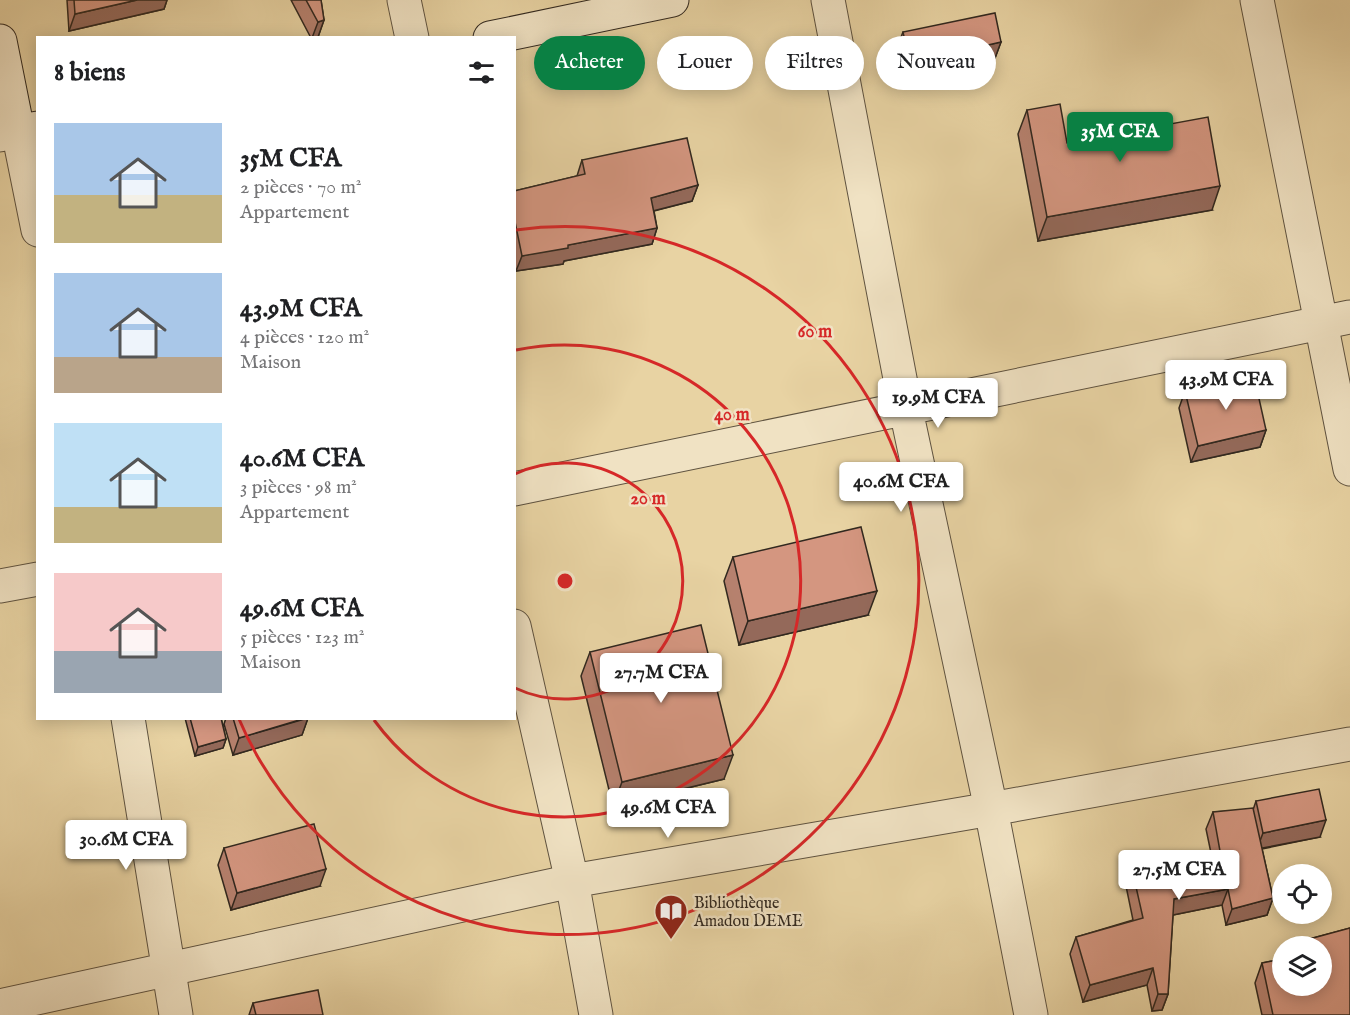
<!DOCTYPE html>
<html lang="fr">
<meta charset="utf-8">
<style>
:root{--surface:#fff;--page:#f6f6f6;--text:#202124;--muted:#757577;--accent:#0b8043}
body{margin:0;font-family:"IM FELL English",serif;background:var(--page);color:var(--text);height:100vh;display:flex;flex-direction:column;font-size:22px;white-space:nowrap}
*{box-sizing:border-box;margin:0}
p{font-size:20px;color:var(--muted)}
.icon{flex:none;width:33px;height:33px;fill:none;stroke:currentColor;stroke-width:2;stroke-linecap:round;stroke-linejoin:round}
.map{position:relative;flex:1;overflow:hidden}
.details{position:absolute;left:36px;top:36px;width:480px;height:684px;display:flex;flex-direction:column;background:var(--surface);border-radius:0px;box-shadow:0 3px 15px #0003}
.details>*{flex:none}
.banner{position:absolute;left:534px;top:36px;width:570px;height:54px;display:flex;gap:12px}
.controls{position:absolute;left:1272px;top:864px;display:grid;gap:12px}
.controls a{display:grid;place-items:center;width:60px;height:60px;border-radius:50%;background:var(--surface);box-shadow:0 3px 15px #0003;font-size:30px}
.price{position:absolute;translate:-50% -51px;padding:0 14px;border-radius:6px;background:#fff;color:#222;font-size:20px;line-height:39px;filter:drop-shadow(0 2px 3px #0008)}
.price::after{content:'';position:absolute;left:50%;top:36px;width:18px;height:14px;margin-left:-9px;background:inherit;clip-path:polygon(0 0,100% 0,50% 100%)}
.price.on{background:var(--accent);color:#fff}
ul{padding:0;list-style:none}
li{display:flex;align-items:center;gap:18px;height:150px;padding:0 18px}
li span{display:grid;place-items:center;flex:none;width:168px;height:120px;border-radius:0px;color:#555}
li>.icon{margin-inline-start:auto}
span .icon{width:72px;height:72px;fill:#fffc;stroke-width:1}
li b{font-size:26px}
h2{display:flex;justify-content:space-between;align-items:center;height:72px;padding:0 18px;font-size:26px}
.chip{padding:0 21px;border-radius:27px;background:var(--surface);box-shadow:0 3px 15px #0003;font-size:21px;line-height:54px}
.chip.on{background:var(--accent);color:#fff}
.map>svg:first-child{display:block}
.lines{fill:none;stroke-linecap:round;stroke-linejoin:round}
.street-casing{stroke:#5f5340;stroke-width:35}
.secondary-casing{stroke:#31281f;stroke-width:35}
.street{stroke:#f0e2c3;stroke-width:33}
.secondary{stroke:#f0e2c3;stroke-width:33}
.wall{fill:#b6816e;stroke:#31281f;stroke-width:1.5}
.shaded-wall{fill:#94695a;stroke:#31281f;stroke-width:1.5}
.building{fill:#d49680;stroke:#31281f;stroke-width:1.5}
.ring{fill:none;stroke:#d62828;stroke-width:3}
.labels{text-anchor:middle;stroke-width:5;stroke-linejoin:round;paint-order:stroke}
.poi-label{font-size:16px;fill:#31281f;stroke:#f0e2c3;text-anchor:start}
.centre{fill:#d62828;stroke:#f0e2c3;stroke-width:3}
.ring-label{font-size:18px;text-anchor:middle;font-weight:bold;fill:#d62828;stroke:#f0e2c3;stroke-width:5;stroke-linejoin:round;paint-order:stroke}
</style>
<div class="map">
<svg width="1350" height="1015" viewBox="0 0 1350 1015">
<rect width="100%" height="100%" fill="#e8d3a3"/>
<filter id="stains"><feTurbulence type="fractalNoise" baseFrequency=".00333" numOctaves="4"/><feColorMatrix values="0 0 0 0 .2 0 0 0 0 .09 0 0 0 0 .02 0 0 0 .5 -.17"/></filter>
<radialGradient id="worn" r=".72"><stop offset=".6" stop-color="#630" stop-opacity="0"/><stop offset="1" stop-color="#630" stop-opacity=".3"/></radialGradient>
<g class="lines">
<defs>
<path id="street" d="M 404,0 L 412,38
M 828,0 L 906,410 L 991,809 L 1031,1015
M 1257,0 L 1350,469
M 0,135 L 18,131 L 38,230
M 514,489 L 1350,317
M 0,586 L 38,579
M 514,626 L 572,881 L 596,1015
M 128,718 L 176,1015
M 0,1006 L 572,881 L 991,809 L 1350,744"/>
<path id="secondary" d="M 490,38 L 672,0
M 0,41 L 18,131 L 38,128"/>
</defs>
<!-- street casing -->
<use href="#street" class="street-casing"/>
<!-- secondary casing -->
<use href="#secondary" class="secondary-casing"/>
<!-- street -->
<use href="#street" class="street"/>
<!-- secondary -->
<use href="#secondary" class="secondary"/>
</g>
<!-- wall -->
<path class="wall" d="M 67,0 L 167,0 L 164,9 L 69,31 Z
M 291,0 L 321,0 L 324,20 L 318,37 L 311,38 Z
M 903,32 L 1001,42 L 995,58 L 979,61 L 975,73 L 906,86 L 897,47 Z
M 1027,110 L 1067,143 L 1212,210 L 1038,241 L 1018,134 Z
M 582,160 L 698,185 L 692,201 L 654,211 L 657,228 L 652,244 L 564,261 L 563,264 L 516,271 L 514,264 L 514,191 L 577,176 Z
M 1185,391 L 1266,430 L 1260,447 L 1191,462 L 1179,408 Z
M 733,557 L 868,615 L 739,645 L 724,581 Z
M 590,652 L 724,779 L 613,806 L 581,676 Z
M 185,718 L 221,718 L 226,739 L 223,748 L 195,756 Z
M 226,718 L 308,718 L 302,735 L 233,755 L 224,724 Z
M 1256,801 L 1320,837 L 1262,849 L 1273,898 L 1267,915 L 1226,925 L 1222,905 L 1173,915 L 1168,994 L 1162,1010 L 1152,1011 L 1147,985 L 1083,1002 L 1070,954 L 1076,937 L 1133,920 L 1126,886 L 1132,869 L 1211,853 L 1206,829 L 1213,812 L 1253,810 Z
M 224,848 L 320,886 L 231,910 L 218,865 Z
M 1350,928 L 1350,1015 L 1262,1015 L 1255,983 L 1262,963 L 1282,959 L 1282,986 L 1322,986 L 1322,946 L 1300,946 L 1302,941 Z
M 253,1003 L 323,1015 L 249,1015 Z"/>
<!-- shaded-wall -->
<path class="shaded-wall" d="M 137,0 L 167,0 L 164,9 L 69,31 L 75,14 Z
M 324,20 L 318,37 L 312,38 L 318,22 Z
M 1001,42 L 995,58 L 979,61 L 975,73 L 906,86 L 911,71 L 979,47 Z
M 698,185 L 692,201 L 645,213 L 651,198 Z
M 1220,186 L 1212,210 L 1038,241 L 1047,217 Z
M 657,228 L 652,244 L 564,261 L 563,264 L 516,271 L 522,256 L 568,245 Z
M 1266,430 L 1260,447 L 1191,462 L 1198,446 Z
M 877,591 L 868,615 L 739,645 L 748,621 Z
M 308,718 L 302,735 L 233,755 L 239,738 Z
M 226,739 L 223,748 L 195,756 L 198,747 Z
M 733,755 L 724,779 L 613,806 L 622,782 Z
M 1326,820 L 1320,837 L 1257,849 L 1263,833 Z
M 326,869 L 320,886 L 231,910 L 237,893 Z
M 1228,889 L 1222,905 L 1168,916 L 1174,899 Z
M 1273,898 L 1267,915 L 1226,925 L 1232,909 Z
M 1153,968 L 1147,985 L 1083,1002 L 1090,985 Z
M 1158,994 L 1168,994 L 1162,1010 L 1152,1011 Z"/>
<!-- building -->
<path class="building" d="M 74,0 L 137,0 L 75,14 Z
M 306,0 L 321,0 L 324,20 L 318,22 Z
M 995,13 L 1001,42 L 979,47 L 981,57 L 911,71 L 903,32 Z
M 1060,104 L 1067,143 L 1208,117 L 1220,186 L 1047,217 L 1027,110 Z
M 687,138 L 698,185 L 651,198 L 657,228 L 568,245 L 568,248 L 522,256 L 514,217 L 514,191 L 585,174 L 582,160 Z
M 1254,376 L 1266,430 L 1198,446 L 1185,391 Z
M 861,527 L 877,591 L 748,621 L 733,557 Z
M 701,625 L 733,755 L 622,782 L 590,652 Z
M 190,718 L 221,718 L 226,739 L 198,747 Z
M 233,718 L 306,718 L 239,738 Z
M 1319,789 L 1326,820 L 1263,833 L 1256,801 Z
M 1253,808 L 1273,898 L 1232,909 L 1228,889 L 1174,899 L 1168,994 L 1158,994 L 1153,968 L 1090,985 L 1076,937 L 1143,918 L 1132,869 L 1220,851 L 1213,812 Z
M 314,824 L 326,869 L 237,893 L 224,848 Z
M 1350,928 L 1350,1015 L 1273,1015 L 1262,963 L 1282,959 L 1282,986 L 1322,986 L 1322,946 L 1304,946 L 1302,941 Z
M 318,990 L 323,1015 L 256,1015 L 253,1003 Z"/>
<!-- distance rings -->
<g class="ring">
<path d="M515 474A118 118 0 1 1 515 688"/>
<path d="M516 350A236 236 0 1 1 374 720"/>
<path d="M516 230A354 354 0 1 1 239 719"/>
</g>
<!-- icons -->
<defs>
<symbol id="library-pin" viewBox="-11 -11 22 30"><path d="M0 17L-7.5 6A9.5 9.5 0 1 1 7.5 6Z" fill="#8f2418" stroke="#f0e2c3"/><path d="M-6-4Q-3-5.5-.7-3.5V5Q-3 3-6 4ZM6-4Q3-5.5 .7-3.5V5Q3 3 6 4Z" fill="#fff"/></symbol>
</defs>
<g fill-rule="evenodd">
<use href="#library-pin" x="652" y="892" width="38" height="52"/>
</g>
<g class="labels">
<!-- poi labels -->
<g class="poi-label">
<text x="694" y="908">Bibliothèque<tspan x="694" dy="18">Amadou DEME</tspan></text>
</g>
</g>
<circle cx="565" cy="581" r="9" class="centre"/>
<g class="ring-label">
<text x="815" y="337">60 m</text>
<text x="732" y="420">40 m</text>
<text x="648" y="504">20 m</text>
</g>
<rect width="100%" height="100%" filter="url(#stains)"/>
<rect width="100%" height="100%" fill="url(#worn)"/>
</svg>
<div class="controls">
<a><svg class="icon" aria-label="locate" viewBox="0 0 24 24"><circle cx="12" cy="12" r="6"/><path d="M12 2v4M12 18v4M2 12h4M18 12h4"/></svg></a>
<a><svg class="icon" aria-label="layers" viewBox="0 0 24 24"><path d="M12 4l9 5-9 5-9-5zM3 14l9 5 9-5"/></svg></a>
</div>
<b class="price on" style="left:1120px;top:163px">35M CFA</b>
<b class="price" style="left:1226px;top:411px">43.9M CFA</b>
<b class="price" style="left:938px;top:429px">19.9M CFA</b>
<b class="price" style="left:901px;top:513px">40.6M CFA</b>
<b class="price" style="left:661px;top:704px">27.7M CFA</b>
<b class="price" style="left:668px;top:839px">49.6M CFA</b>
<b class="price" style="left:126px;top:871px">30.6M CFA</b>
<b class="price" style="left:1179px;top:901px">27.5M CFA</b>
<div class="banner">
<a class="chip on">Acheter</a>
<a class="chip">Louer</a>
<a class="chip">Filtres</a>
<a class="chip">Nouveau</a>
</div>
<section class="details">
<h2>8 biens<svg class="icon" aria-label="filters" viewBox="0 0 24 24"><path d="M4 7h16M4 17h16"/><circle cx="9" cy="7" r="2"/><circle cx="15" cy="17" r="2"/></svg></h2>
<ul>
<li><span style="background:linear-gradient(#a9c7e8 60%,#c2b280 0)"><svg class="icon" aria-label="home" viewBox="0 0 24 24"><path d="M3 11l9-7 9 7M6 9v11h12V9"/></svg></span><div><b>35M CFA</b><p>2 pièces · 70 m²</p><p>Appartement</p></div></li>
<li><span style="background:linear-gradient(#a9c7e8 70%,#b9a48a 0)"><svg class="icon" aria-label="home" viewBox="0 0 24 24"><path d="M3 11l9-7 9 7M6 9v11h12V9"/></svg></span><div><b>43.9M CFA</b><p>4 pièces · 120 m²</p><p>Maison</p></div></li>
<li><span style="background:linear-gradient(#bfe0f5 70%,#c2b280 0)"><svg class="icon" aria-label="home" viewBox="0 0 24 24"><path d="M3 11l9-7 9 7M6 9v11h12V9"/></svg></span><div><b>40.6M CFA</b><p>3 pièces · 98 m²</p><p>Appartement</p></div></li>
<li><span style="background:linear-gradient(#f6c9c9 65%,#9aa5b1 0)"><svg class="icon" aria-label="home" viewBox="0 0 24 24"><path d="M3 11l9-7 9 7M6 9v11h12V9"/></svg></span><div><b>49.6M CFA</b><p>5 pièces · 123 m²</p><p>Maison</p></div></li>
</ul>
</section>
</div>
